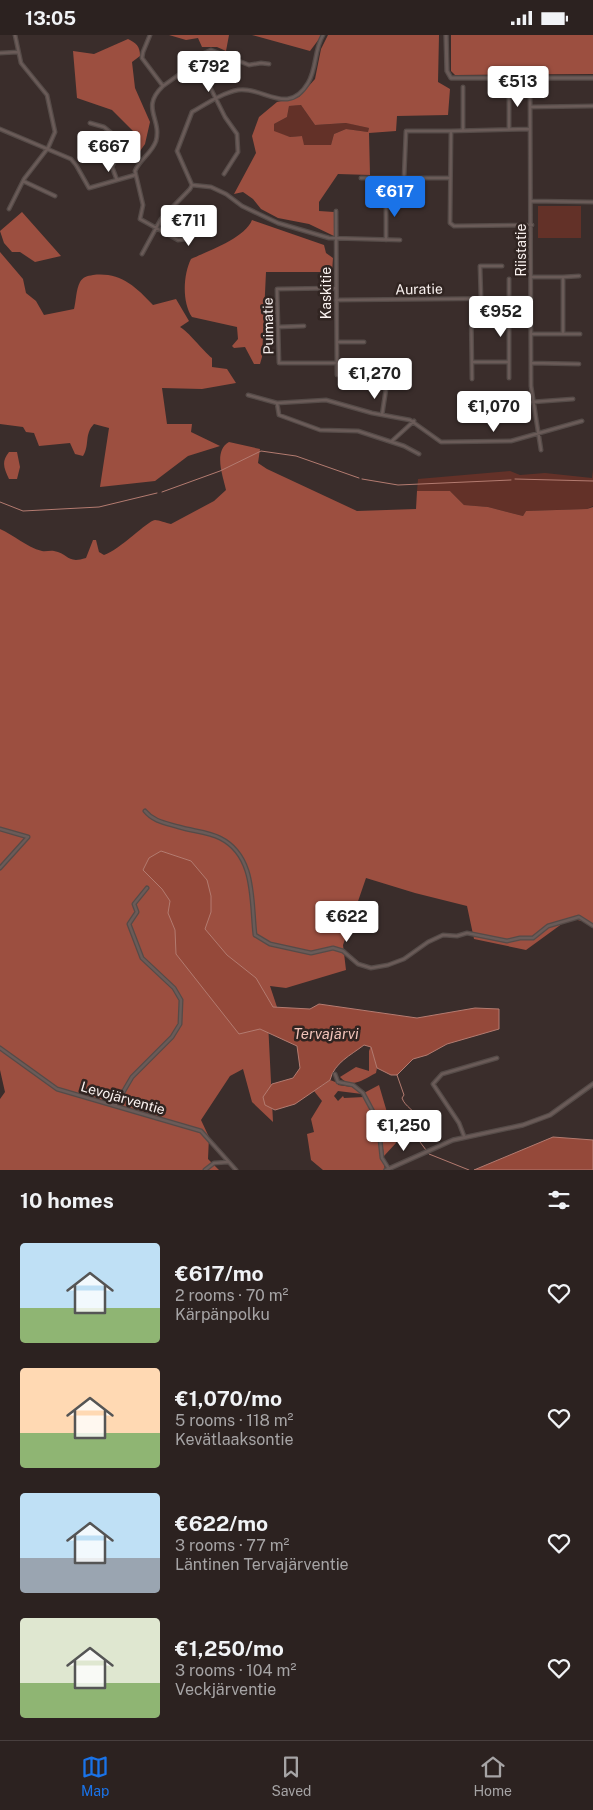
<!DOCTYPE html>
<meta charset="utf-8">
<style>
:root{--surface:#2c2220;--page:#382f2d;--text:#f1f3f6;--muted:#a6a4a5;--line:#483f3e;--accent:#1a73e8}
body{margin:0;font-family:"Public Sans",sans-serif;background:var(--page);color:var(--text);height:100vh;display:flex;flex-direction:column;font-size:19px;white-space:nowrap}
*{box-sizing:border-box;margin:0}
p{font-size:16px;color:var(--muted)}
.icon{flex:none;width:28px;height:28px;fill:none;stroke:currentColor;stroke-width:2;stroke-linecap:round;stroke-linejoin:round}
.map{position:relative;height:1135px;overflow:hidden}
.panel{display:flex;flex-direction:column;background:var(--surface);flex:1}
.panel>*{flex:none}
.price{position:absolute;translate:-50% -42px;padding:0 11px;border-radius:5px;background:#fff;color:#222;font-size:16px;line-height:32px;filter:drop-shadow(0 1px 2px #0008)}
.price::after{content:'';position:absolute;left:50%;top:30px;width:15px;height:11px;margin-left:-8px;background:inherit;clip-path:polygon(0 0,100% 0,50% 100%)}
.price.active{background:var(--accent);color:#fff}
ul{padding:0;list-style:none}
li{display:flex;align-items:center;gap:15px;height:125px;padding:0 20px}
li span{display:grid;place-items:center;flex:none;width:140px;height:100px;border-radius:5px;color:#555}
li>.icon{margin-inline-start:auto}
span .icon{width:60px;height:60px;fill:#fffc;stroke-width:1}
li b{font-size:21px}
h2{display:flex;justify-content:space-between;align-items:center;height:60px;padding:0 20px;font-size:21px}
.status{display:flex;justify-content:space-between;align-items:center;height:35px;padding:0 25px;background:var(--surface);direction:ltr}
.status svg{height:14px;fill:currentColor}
.tab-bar{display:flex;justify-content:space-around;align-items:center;height:70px;border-top:1px solid var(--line);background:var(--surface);font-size:14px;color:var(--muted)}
.tab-bar a{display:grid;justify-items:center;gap:2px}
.tab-bar .active{color:var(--accent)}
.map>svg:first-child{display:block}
.green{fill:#633128}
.forest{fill:#9c4f40;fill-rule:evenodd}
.water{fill:#95493a;stroke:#b37b70}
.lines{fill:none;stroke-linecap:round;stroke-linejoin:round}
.stream{stroke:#b37b70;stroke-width:1}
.minor-casing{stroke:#554b48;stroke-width:5}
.tertiary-casing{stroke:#554b48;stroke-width:5.5}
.minor{stroke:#6a5b58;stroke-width:2.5}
.tertiary{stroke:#6a5b58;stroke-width:3}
.labels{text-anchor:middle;stroke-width:5;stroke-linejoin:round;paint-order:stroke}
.street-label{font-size:14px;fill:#f9f1ef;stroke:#302421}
.water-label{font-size:15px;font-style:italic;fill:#f2c4ba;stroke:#302421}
</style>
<div class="status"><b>13:05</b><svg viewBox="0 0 49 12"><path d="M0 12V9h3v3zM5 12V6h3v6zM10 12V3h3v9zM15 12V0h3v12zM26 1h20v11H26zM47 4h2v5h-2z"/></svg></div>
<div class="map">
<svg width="593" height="1135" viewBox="0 0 593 1135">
<rect width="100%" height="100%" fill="#3a2d2b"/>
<!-- green -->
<path class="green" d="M 301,70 L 315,90 L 347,88 L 369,93 L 368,97 L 346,94 L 334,99 L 331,110 L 303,110 L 302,101 L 290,102 L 274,97 L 274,89 L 287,82 L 289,71 Z
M 538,171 L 581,171 L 581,203 L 538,203 Z
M 593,435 L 593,471 L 587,474 L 526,476 L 523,481 L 488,472 L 464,470 L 450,456 L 417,456 L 418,444 L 510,436 L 520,440 L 545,438 L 592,443 Z"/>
<!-- forest -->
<path class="forest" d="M 169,0 L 229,0 L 226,16 L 217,12 L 202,12 L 198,3 L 186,5 Z
M 252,0 L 322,0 L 310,16 Z
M 328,0 L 439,0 L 438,47 L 450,54 L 448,80 L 397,81 L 396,96 L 369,98 L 370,140 L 338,139 L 319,167 L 319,176 L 334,177 L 334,201 L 309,189 L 278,183 L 261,174 L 253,164 L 243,157 L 234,159 L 256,118 L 252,101 L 259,82 L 277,67 L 299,62 L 315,44 L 321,14 ZM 301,70 L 315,90 L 346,88 L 369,93 L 368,97 L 346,94 L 334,99 L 331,110 L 304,110 L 302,101 L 290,102 L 274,96 L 274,89 L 287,82 L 289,71 Z
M 451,0 L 593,0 L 593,39 L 455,40 L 451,36 Z
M 128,4 C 136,8 140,11 140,21 L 132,27 L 135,53 L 150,87 L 145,109 L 133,126 L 122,125 L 127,108 L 134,97 L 112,75 L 77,63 L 73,16 L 94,19 Z
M 22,177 L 61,221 L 35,227 L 20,217 L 12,217 L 4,208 L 0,196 Z
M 252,185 L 324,210 L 326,218 L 333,223 L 332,237 L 266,237 L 262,322 L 260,329 L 254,329 L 245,312 L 234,313 L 232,311 L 238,304 L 237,292 L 192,282 C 182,267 183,240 191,224 C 208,216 245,203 252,185 Z
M 0,217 L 23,244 L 26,258 L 36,266 L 44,280 L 74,274 C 76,267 76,254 80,247 C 83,242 87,241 93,240 C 120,237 135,251 153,270 L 176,264 L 189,286 L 180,292 C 188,296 202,315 212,323 L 212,332 L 227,334 L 236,348 L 202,354 L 162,353 L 167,389 L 192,389 L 191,397 L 220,411 L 188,421 L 155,446 L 100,452 L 109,393 L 94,389 C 84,399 90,410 83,421 L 75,419 L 70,408 L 39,411 L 34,398 L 26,397 L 23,392 L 0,389 Z
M 229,407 L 260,414 L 258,428 L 267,434 L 357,476 L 416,474 L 417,456 L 450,456 L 464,470 L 488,472 L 523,481 L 526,476 L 587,474 L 593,472 L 593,889 L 570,883 L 526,915 L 474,904 L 467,871 L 415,858 L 366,843 L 343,910 L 346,935 L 286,953 L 270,951 L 277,972 L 268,987 L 273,1087 L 252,1067 L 243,1034 L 230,1041 L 201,1085 L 209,1102 L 208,1124 L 219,1135 L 0,1135 L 0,1064 L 5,1057 L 0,1035 L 0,494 C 14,500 26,512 42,516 C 46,517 50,515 54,516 C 69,519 67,529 86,523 L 93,505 L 96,505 L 99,517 L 104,520 C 120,515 147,486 155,485 C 159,485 166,488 171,489 L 214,466 L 226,455 C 223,441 213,416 229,407 Z
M 9,417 L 17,417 L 20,432 L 17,444 L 9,444 C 4,433 1,427 9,417 Z
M 371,1011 L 377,1033 L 376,1038 C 364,1044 351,1055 340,1042 L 356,1032 L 369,1036 L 369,1016 Z
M 330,1045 L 338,1048 L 338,1050 L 352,1052 L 362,1059 L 338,1056 L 334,1061 L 338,1066 L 343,1061 L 344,1063 L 364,1062 L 377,1086 L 385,1135 L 323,1135 L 311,1125 L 307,1099 L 314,1097 L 311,1084 L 322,1066 L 314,1056 Z
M 379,1050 L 396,1108 L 384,1121 L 379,1085 L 364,1058 Z"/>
<!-- water -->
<path class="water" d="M 161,816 L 191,826 L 207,845 L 211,861 L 211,877 L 205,894 L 227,920 L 256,943 L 273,972 L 310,974 L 319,969 L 417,983 L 475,973 L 499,974 L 499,994 L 447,1009 L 427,1020 L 413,1024 L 397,1040 L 391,1040 L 377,1033 L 371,1012 L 364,1010 C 351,1020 334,1028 330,1045 L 295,1069 L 275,1075 L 265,1070 L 263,1062 L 272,1049 L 293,1043 L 300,1033 L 297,1011 L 260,994 L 239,999 L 176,919 L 175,895 L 168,878 L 170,866 L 162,854 L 143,835 L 149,823 Z
M 553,1102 L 593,1105 L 593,1135 L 474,1135 Z"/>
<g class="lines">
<!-- stream -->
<path class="stream" d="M 362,444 L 398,450 L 511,445
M 515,444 L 593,446
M 162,457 L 220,436 L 261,416 L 296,421 L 359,443
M 0,467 L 23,476 L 99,472 L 157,458
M 397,1040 L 404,1060 L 402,1063 C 405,1072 415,1075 418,1084 L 411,1095 L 429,1119 L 469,1135"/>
<defs>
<path id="minor" d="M 150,0 L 143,17 L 142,23 L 163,51 C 140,73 162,83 156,106 C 152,118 140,124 135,136 L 143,170 L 140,184 L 178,205 L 185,204 L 190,200 L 212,177
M 0,18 L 18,17
M 191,37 L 198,21 L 211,15 L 249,30 L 261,28 L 269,29
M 530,44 L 531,351 L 541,415
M 163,51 L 184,36 L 206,44 L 225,82 L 237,99 L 238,117 L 224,139
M 509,53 L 509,94
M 530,72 L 593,71
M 90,88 L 104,92 L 120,105 L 119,116 L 112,132 L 117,145
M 0,94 L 71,124 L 76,130 L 89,153 L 135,140
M 530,94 L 451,96 L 450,188 L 454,191 L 532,190
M 463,95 L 463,52
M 361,143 L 450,143
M 404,143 L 406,96 L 451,96
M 23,146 L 55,161
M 192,150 L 211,152 L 226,159 L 242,171 L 278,188 L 329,203 L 400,205
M 531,166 L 593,167
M 9,174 L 24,144 L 48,113 L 55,97 L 47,60 L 21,28 L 15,0
M 336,176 L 337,340
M 386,205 L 386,160
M 142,219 L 161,184 L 190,154 L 192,150 L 177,116 L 192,77 C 206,69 222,58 238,55 C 263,51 288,82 308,48 C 317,33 314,15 323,0
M 563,242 L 579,241
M 509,244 L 509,343
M 336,253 L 277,254 L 279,328 L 337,328
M 481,263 L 480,231 L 502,231
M 471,264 L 472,344
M 336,265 L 531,263
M 278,292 L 304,291
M 531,299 L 563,299 L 563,242 L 531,242
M 563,299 L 580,299
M 337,307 L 364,307
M 472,327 L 509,327
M 531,328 L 579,329
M 248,360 L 277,368 L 326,365 L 372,378 L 410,385 L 441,407 L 511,406 L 582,386
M 277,368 L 279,380 L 320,395 L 358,396 L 404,411 L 419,419
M 463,374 L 481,371 L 505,375 L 532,367 L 573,364
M 382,380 L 386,354
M 392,406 L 414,386
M 145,776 C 154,787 166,788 179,792 C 192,796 209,797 220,803 C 256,821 251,866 255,900 L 270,909 L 311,918 L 333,913 L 343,916 L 358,929 L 371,933 L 388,930 L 404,924 L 428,907 L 443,900 L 457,901 L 467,898 L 507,906 L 520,903 L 533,903 L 548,891 L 579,882 L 593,891
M 0,794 L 28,802 L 0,833
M 0,1013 L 57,1054 L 201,1096 L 236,1135
M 335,1039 L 338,1047 L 353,1050 L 363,1058 L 378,1086 L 382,1123 L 389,1134
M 115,1071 L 132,1042 L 172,1002 L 180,989 L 181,965 L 174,953 L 142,923 L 129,889 L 137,877 L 134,869 L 147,853
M 464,1101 L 459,1088 L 433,1049 L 442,1039 L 497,1023
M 205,1135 L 214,1128 L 228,1127"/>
<path id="tertiary" d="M 446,0 L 447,36 L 451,43 L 593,43
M 386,1135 L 453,1105 L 523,1090 L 550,1080 L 593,1049"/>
</defs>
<!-- minor casing -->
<use href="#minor" class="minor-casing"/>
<!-- tertiary casing -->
<use href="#tertiary" class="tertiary-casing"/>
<!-- minor -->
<use href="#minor" class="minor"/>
<!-- tertiary -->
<use href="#tertiary" class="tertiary"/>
</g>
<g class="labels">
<!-- street labels -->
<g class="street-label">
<text transform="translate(521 215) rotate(-90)" y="5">Riistatie</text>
<text transform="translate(419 254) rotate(-1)" y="5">Auratie</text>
<text transform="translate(326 258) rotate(-90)" y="5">Kaskitie</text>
<text transform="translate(268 291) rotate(-91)" y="5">Puimatie</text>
<text transform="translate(123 1063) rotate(16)" y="5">Levojärventie</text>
</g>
<!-- water labels -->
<g class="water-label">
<text x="326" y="1004">Tervajärvi</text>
</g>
</g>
</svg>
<b class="price" style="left:209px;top:58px">€792</b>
<b class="price" style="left:518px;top:73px">€513</b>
<b class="price" style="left:109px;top:138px">€667</b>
<b class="price active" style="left:395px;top:183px">€617</b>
<b class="price" style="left:189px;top:212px">€711</b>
<b class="price" style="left:501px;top:303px">€952</b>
<b class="price" style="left:375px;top:365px">€1,270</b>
<b class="price" style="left:494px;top:398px">€1,070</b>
<b class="price" style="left:347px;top:908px">€622</b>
<b class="price" style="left:404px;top:1117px">€1,250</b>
</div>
<section class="panel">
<h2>10 homes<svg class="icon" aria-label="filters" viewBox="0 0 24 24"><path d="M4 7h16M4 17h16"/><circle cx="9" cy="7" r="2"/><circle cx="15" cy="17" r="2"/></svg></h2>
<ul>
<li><span style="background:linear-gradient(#bfe0f5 65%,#8fb573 0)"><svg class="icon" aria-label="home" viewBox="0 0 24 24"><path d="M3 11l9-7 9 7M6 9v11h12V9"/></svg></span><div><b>€617/mo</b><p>2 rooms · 70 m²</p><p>Kärpänpolku</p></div><svg class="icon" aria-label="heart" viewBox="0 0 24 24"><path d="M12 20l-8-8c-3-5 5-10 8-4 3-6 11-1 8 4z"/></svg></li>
<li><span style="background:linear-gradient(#ffd9b3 65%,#8fb573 0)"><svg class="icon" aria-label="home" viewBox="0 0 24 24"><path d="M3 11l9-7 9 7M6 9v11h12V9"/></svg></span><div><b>€1,070/mo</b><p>5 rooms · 118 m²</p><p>Kevätlaaksontie</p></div><svg class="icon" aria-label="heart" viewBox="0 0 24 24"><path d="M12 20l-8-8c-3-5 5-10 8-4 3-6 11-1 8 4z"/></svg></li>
<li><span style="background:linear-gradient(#bfe0f5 65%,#9aa5b1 0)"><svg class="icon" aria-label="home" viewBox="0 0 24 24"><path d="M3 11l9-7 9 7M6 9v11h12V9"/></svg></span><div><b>€622/mo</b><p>3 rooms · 77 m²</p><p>Läntinen Tervajärventie</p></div><svg class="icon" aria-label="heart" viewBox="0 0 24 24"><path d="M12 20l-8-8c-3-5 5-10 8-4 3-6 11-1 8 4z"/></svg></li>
<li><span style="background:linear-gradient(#dfe7d0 65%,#8fb573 0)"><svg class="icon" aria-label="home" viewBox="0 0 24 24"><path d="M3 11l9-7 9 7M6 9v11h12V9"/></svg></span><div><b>€1,250/mo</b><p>3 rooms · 104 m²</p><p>Veckjärventie</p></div><svg class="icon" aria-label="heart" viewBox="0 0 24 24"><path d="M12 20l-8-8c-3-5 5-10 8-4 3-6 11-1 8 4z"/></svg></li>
</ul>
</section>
<nav class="tab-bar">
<a class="active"><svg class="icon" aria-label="map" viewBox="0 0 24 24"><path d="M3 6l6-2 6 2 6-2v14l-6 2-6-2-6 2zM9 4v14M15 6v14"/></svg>Map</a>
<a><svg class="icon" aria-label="saved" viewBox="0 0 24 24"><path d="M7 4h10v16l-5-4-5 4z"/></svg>Saved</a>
<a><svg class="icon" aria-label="home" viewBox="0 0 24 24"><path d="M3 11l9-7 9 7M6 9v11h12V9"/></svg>Home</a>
</nav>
